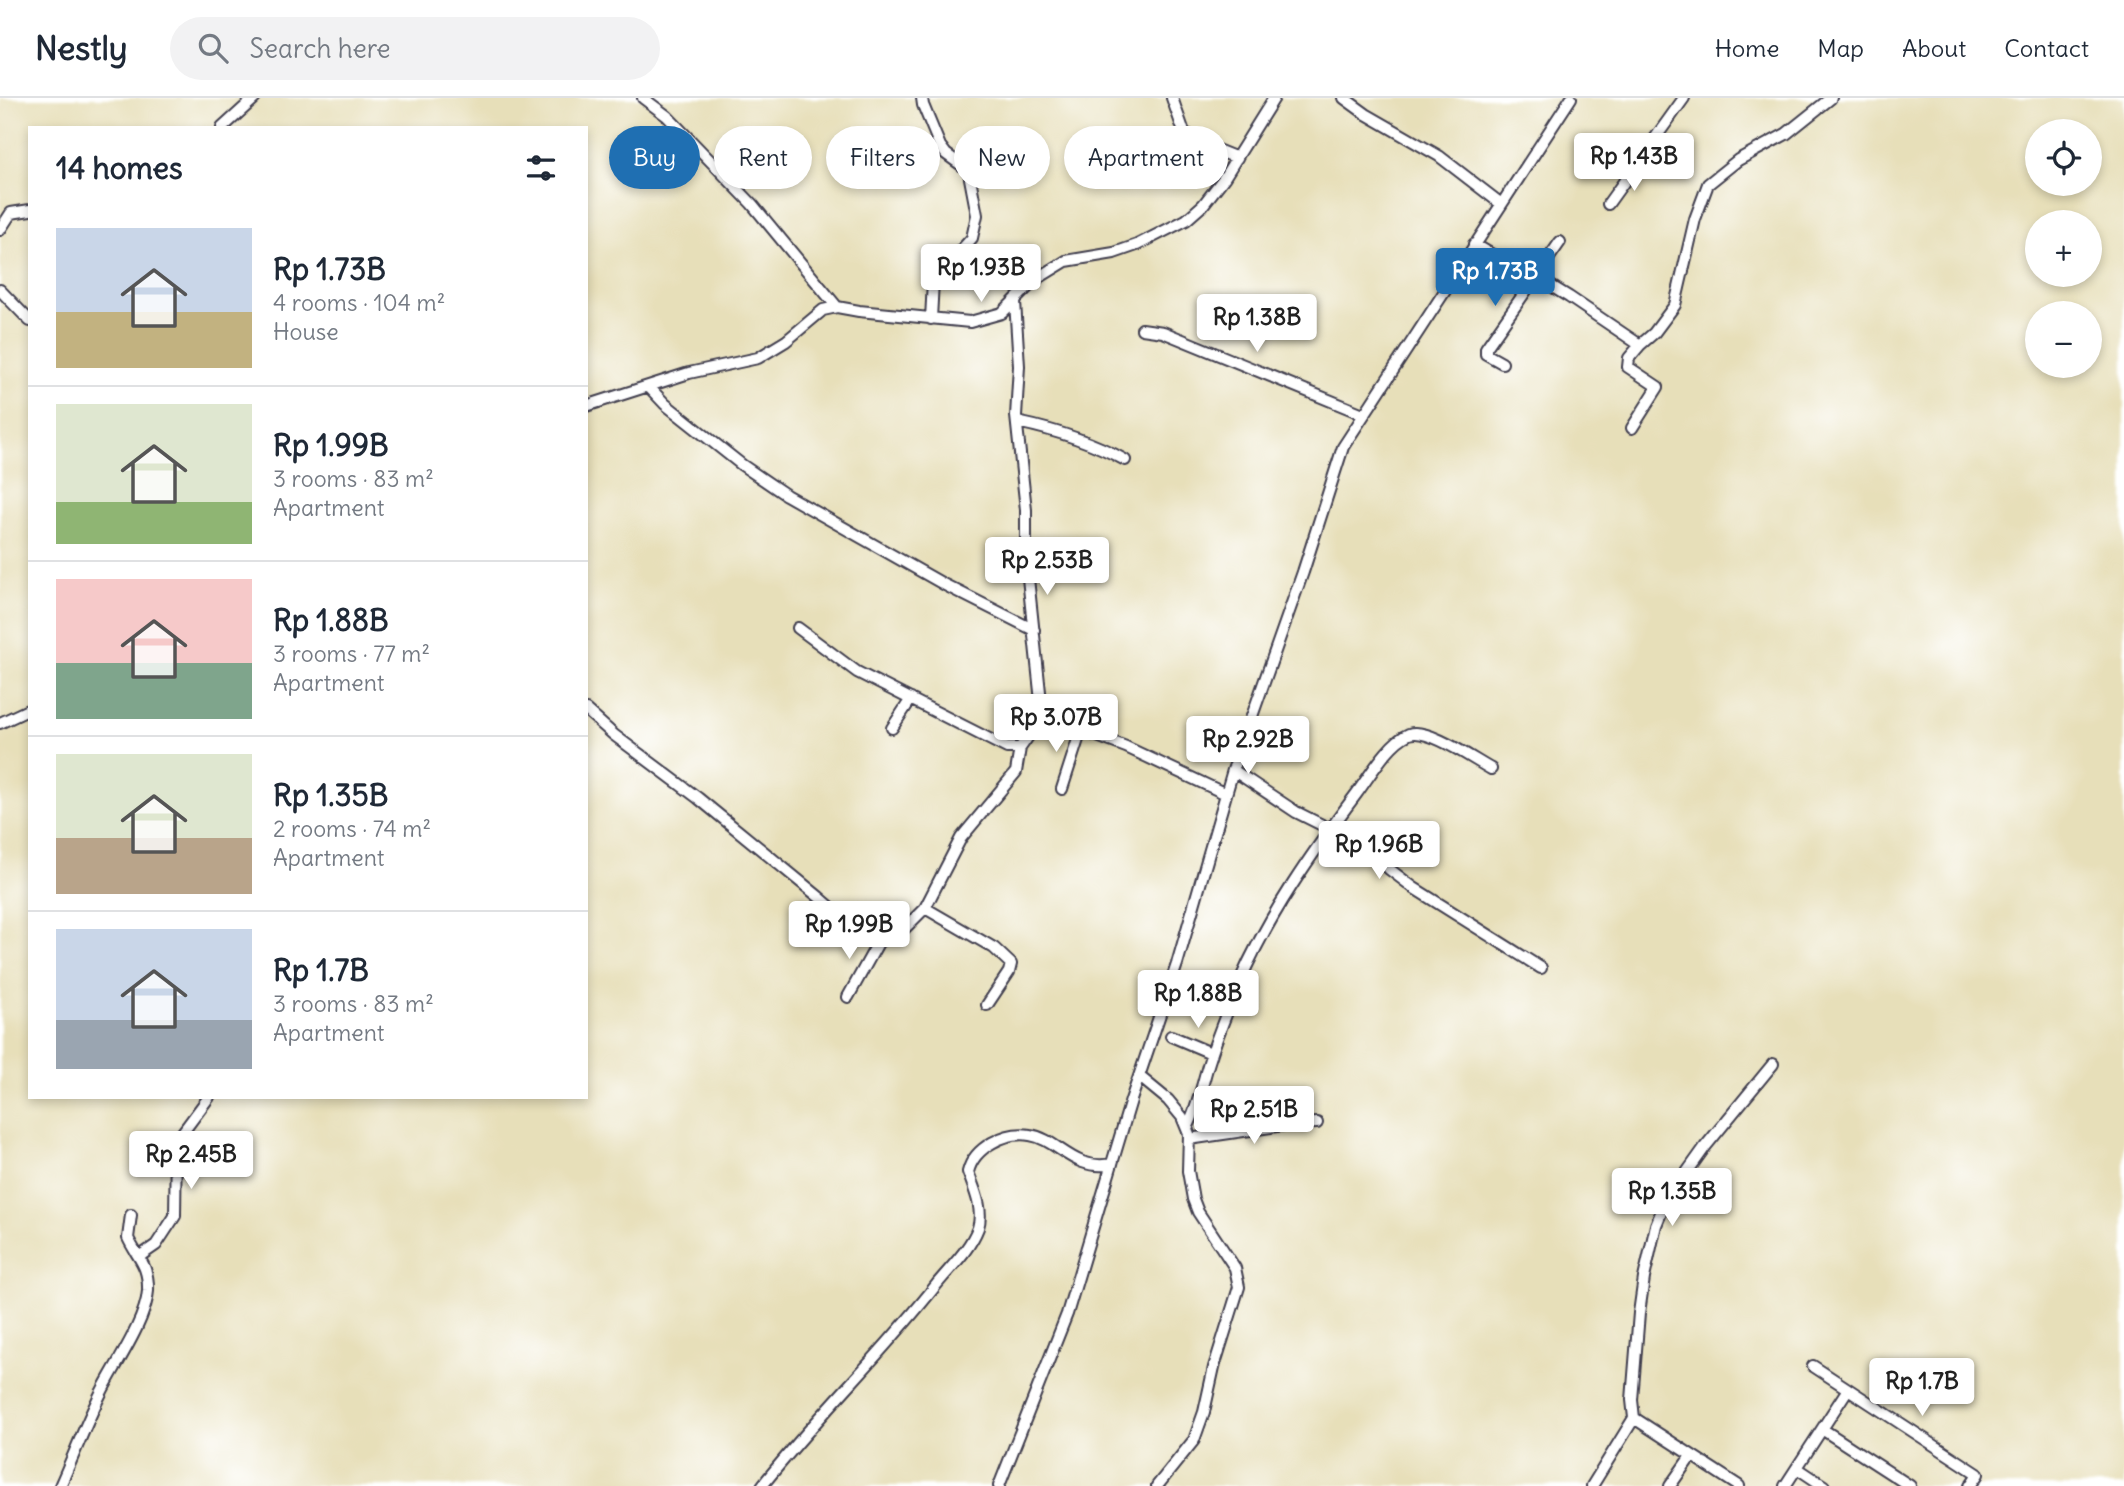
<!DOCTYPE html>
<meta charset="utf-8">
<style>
:root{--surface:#fff;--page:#f2f2f3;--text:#1f2937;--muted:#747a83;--line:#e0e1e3;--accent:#1f6fb2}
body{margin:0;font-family:Delius,sans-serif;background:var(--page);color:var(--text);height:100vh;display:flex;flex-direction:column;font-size:26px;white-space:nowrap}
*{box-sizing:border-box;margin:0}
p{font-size:23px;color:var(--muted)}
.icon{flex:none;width:38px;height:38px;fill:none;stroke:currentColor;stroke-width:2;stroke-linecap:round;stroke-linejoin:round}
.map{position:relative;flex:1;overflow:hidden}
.side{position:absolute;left:28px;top:28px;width:560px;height:973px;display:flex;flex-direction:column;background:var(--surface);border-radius:0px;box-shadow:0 4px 10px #0003}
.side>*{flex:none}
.hud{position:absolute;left:609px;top:28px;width:665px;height:63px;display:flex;gap:14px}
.tools{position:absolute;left:2025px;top:21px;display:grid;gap:14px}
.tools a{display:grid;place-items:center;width:77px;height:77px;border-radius:50%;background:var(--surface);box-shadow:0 4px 10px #0003;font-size:35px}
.price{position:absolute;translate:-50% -60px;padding:0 16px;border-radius:7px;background:#fff;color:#222;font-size:23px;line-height:46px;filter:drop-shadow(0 2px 4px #0008)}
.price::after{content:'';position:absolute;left:50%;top:42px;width:21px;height:16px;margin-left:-10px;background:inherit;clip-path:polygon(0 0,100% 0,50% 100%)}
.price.current{background:var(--accent);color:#fff}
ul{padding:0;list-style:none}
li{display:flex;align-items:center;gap:21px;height:175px;padding:0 28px}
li+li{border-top:2px solid var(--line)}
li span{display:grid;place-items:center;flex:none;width:196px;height:140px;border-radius:0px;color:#555}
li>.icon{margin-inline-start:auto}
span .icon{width:84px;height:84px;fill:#fffc;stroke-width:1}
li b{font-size:30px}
h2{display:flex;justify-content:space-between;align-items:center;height:84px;padding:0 28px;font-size:30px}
.chip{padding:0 24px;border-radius:32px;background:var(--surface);box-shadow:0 4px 10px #0003;font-size:24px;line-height:63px}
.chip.current{background:var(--accent);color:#fff}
header{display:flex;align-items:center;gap:42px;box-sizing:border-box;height:98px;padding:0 35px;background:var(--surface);border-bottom:2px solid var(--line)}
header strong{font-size:33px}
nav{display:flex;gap:38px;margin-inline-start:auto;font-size:24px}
.search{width:490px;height:63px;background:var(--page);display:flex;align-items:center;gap:18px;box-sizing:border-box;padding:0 24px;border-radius:38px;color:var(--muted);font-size:26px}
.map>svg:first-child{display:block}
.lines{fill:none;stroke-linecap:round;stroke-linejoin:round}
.minor-casing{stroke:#403e4e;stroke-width:14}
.minor{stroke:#fff;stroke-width:10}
</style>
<header>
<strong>Nestly</strong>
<div class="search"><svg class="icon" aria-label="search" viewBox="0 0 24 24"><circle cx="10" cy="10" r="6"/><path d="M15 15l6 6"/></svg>Search here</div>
<nav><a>Home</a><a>Map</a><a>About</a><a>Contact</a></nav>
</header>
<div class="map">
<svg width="2124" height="1388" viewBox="0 0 2124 1388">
<rect width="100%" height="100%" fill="#fff"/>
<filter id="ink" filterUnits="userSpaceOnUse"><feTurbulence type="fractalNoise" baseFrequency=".0143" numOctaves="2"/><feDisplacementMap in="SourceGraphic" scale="14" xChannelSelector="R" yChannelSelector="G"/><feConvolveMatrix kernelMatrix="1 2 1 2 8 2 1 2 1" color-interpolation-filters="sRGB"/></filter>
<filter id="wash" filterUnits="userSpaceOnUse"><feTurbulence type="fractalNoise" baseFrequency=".00686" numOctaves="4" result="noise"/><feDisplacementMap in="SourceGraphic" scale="28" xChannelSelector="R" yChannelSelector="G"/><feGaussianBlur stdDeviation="1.57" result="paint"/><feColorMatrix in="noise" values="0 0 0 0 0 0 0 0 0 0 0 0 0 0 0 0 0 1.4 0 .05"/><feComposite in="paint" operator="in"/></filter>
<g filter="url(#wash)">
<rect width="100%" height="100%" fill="#e7dfb9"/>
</g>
<g filter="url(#ink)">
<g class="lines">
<defs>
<path id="minor" d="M 643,0 L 667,18 L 752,106 L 837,209
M 922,0 L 923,7 L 940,48 L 946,56 L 964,69 L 969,75 L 977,117 L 972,140 L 933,183 L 931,221
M 1172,0 L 1184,34 L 1207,48 L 1237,60
M 1344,0 L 1366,16 L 1439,58 L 1500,105
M 222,30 L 255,0
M 1608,106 L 1684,0
M 0,132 L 11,115 L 30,112
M 1474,146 L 1535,182 L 1543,183 L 1569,199 L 1640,247 L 1629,260 L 1628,269 L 1658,289 L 1632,330
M 0,192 L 30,223
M 1015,203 L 1019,268 L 1016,318 L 1026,412 L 1026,461 L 1042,613 L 1055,622 L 1126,649 L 1226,696
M 1142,231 L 1163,234 L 1363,316
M 1640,247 L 1654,235 L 1675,207 L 1695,121 L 1708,86 L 1738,62 L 1786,36 L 1831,0
M 1502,265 L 1486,256 L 1486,250 L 1560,144
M 649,289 L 665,306 L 742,367 L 786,397 L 945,487 L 1034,532
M 586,308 L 689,275 L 758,260 L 786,243 L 823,212 L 837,209 L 859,213 L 970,224 L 1002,215 L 1035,182 L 1066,163 L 1114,155 L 1137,147 L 1186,122 L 1203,107 L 1224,80 L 1274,0
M 1017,324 C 1055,332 1091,343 1125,362
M 798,530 L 857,574 L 1007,650 L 1020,650 L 1044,616
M 586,612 L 614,637 L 698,700 L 819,799 L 856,831 L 874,843 L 882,842 L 904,831 L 925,810 L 961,740 L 1016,674 L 1020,650
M 0,625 L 30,611
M 892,630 L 911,601
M 1233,672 L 1296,714 L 1330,731 L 1360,741 L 1368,747 L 1389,771 L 1414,790 L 1541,870
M 1062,691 L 1081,632
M 925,810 L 994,850 L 1011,866 L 1009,874 L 987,907
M 848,899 L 879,843
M 1171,938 L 1211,955
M 1140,979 L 1168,1002 L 1182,1019 L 1189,1036 L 1188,1073 L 1193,1101 L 1198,1114 L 1235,1170 L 1239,1189 L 1214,1269 L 1204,1314 L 1194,1342 L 1157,1388
M 1187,1030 C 1198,1010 1202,986 1209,964 C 1217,938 1228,911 1239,885 C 1269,816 1312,755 1357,695 C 1369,679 1389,644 1409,636 C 1428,629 1474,662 1491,671
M 1189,1041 L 1284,1027 L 1317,1025
M 140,1158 L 156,1147 L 175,1118 L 176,1045 L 183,1034 L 209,999
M 1813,1268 L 1978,1376 L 1970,1388
M 1634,1320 L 1739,1388
M 1822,1331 L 1910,1388
M 1797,1370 L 1824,1388
M 60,1388 C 74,1357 86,1325 101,1295 C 115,1267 146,1223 148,1193 C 149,1166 137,1160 128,1140 L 131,1117
M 762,1388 C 817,1318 882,1256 937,1186 C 951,1169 970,1151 978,1130 C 984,1111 974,1091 968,1074 C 974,1049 1006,1033 1030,1037 C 1058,1041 1073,1074 1112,1066
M 999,1388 L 1067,1216 L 1131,1002 L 1177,866 L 1233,672 L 1303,474 L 1343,349 L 1571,0
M 1592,1388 L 1634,1320 L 1632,1302 L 1639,1215 L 1644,1180 L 1656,1127 L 1665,1105 L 1705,1049 L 1773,966
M 1670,1388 L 1691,1358
M 1785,1388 L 1848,1291"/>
</defs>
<!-- minor casing -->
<use href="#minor" class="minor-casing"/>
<!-- minor -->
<use href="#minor" class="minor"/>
</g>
</g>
</svg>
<div class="tools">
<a><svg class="icon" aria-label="locate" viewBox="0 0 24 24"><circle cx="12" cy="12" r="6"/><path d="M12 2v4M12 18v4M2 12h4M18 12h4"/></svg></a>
<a>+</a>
<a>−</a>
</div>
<b class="price" style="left:1634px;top:95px">Rp 1.43B</b>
<b class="price" style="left:981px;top:206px">Rp 1.93B</b>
<b class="price current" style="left:1495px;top:210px">Rp 1.73B</b>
<b class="price" style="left:1257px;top:256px">Rp 1.38B</b>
<b class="price" style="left:1047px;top:499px">Rp 2.53B</b>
<b class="price" style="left:1056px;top:656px">Rp 3.07B</b>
<b class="price" style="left:1248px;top:678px">Rp 2.92B</b>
<b class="price" style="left:1379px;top:783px">Rp 1.96B</b>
<b class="price" style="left:849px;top:863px">Rp 1.99B</b>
<b class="price" style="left:1198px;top:932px">Rp 1.88B</b>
<b class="price" style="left:1254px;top:1048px">Rp 2.51B</b>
<b class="price" style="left:191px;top:1093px">Rp 2.45B</b>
<b class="price" style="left:1672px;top:1130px">Rp 1.35B</b>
<b class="price" style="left:1922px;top:1320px">Rp 1.7B</b>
<div class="hud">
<a class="chip current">Buy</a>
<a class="chip">Rent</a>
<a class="chip">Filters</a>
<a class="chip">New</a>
<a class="chip">Apartment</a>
</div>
<section class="side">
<h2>14 homes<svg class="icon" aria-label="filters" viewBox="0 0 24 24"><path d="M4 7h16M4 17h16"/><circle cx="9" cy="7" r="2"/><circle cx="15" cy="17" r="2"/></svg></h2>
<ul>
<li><span style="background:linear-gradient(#c9d6e8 60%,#c2b280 0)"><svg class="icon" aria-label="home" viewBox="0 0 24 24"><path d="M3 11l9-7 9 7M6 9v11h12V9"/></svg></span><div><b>Rp 1.73B</b><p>4 rooms · 104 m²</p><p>House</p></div></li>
<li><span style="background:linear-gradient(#dfe7d0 70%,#8fb573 0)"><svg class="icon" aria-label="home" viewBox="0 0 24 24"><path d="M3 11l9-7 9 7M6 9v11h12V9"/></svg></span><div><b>Rp 1.99B</b><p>3 rooms · 83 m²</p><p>Apartment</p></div></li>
<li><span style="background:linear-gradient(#f6c9c9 60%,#7fa58c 0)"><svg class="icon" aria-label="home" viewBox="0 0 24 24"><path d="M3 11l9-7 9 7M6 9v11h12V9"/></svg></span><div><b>Rp 1.88B</b><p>3 rooms · 77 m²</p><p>Apartment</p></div></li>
<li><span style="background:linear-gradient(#dfe7d0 60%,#b9a48a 0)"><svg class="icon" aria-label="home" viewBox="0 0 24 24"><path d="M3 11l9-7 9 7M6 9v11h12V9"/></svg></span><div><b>Rp 1.35B</b><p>2 rooms · 74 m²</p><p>Apartment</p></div></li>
<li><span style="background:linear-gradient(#c9d6e8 65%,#9aa5b1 0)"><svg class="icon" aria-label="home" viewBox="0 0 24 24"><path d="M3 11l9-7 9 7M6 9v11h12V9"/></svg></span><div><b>Rp 1.7B</b><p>3 rooms · 83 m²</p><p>Apartment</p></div></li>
</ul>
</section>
</div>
